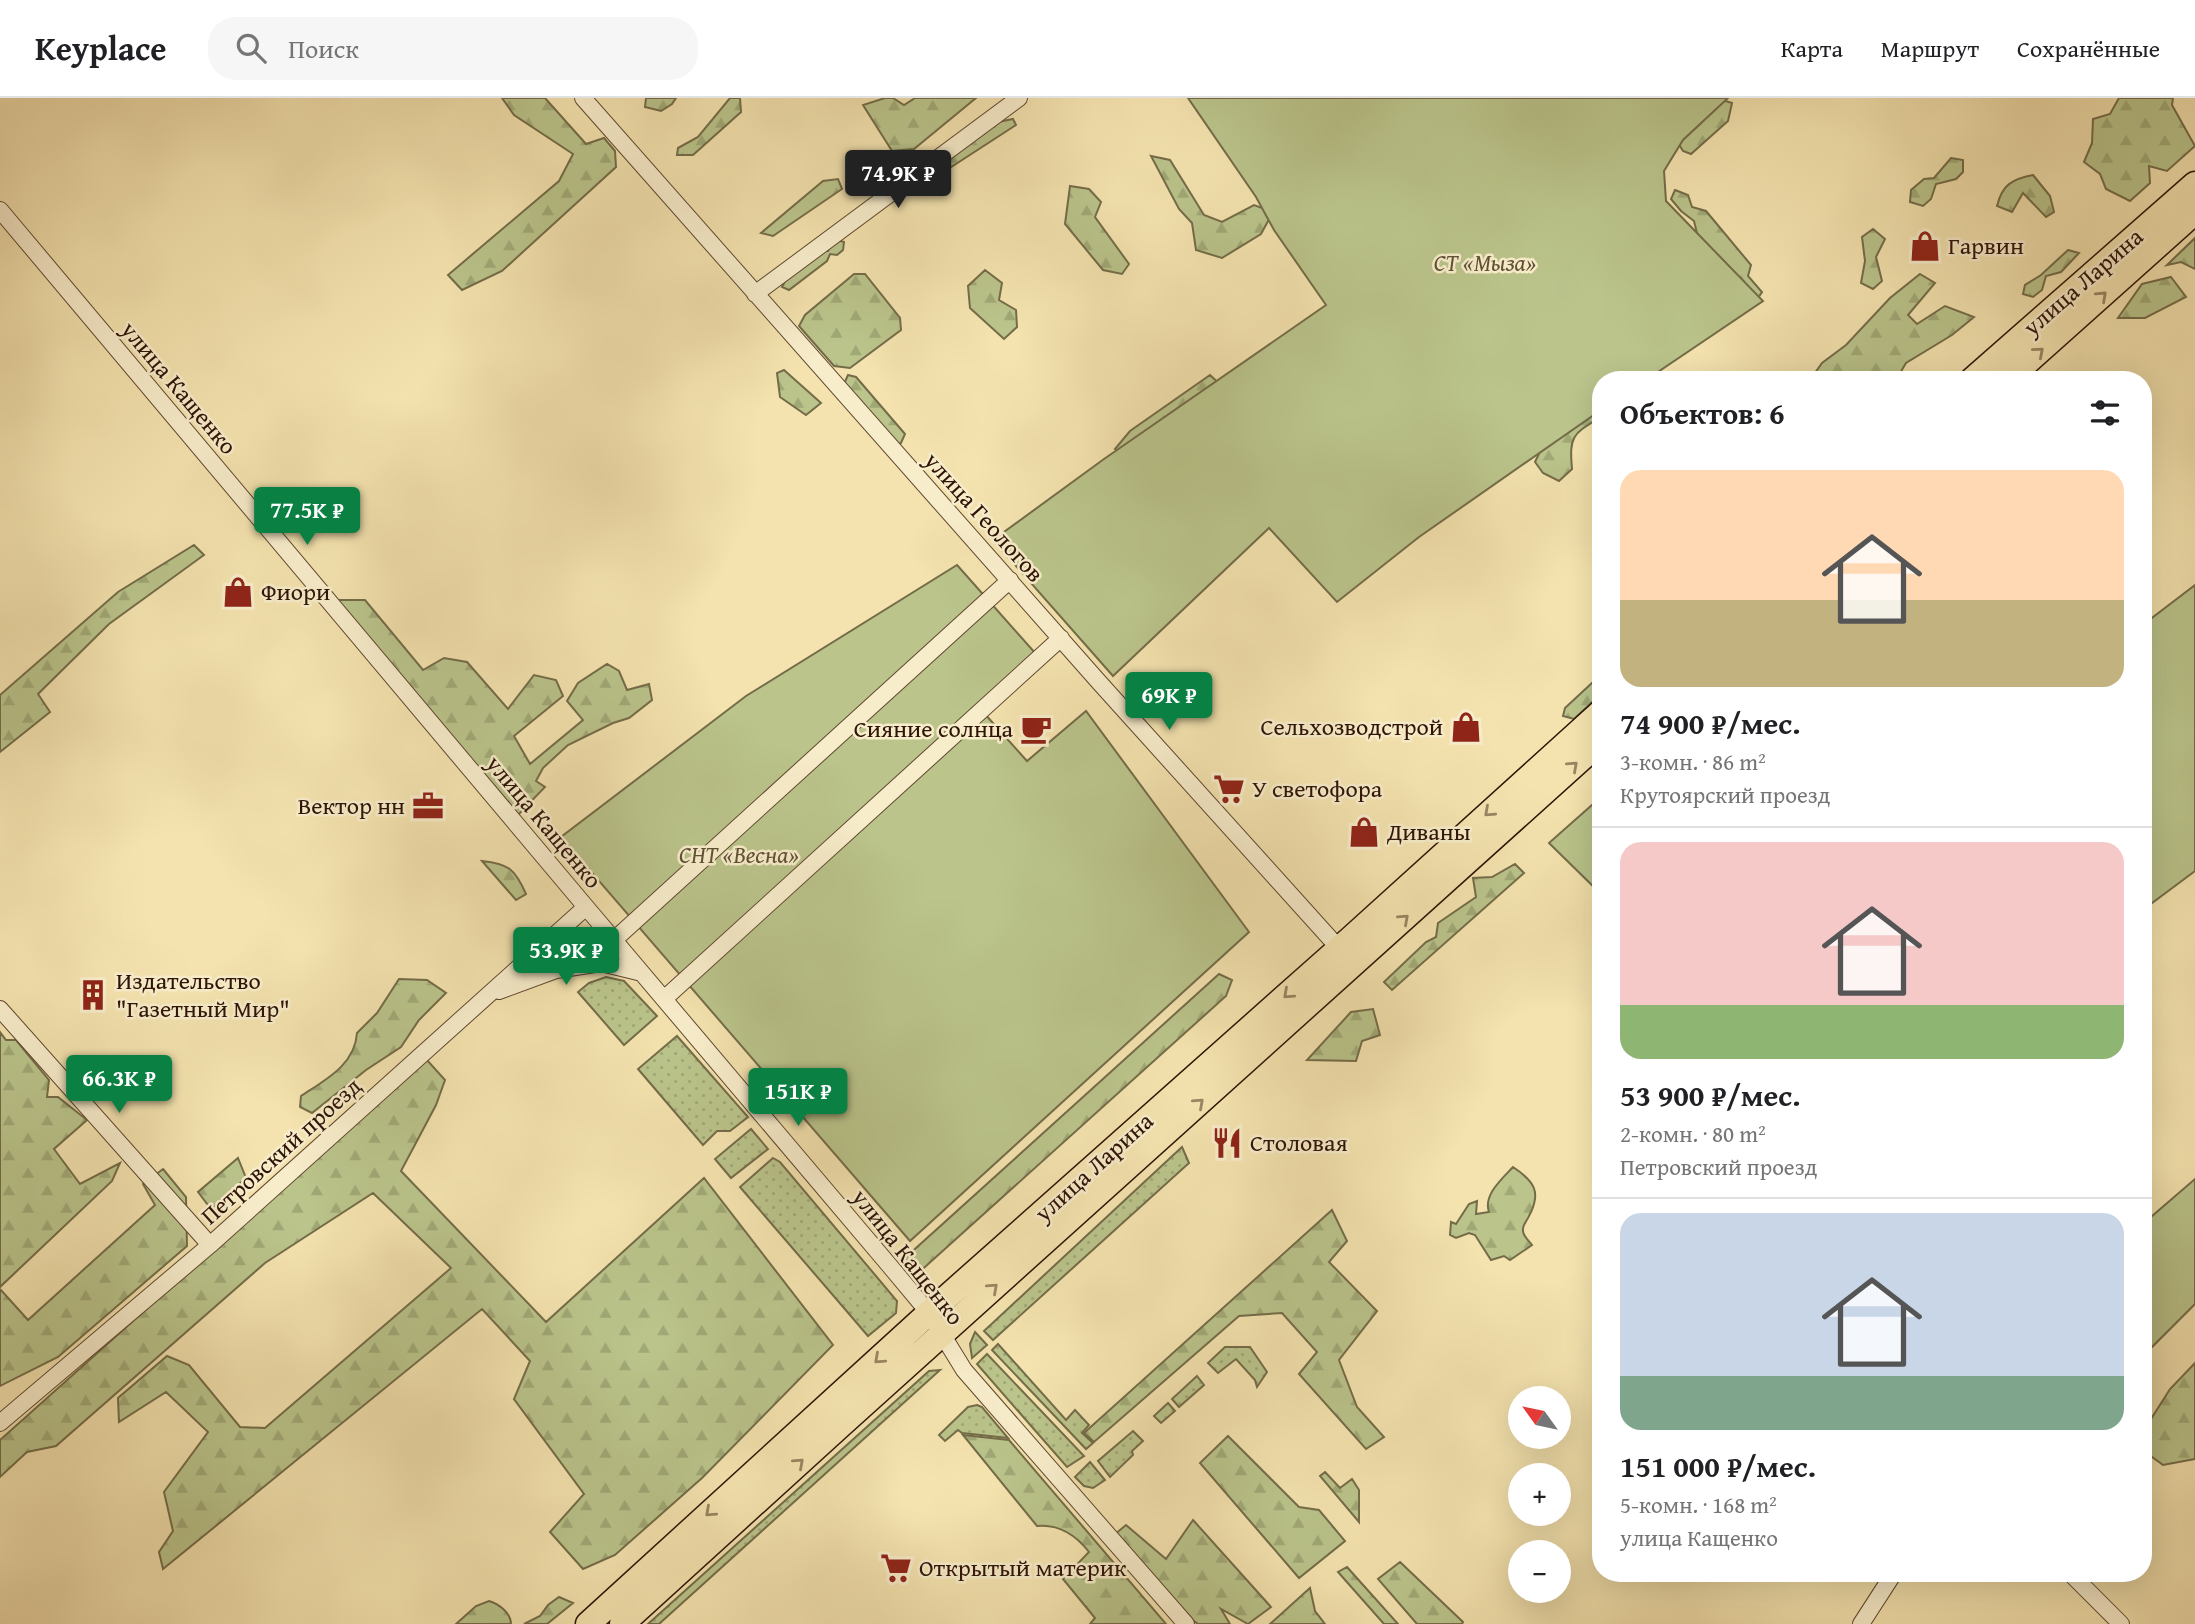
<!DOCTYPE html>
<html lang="ru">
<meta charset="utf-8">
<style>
:root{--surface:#fff;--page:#f6f6f6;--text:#202124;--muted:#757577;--line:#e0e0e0;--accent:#0b8043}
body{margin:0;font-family:"Gentium Book Plus",serif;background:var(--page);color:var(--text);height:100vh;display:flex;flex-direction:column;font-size:26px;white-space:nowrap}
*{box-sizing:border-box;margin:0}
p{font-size:23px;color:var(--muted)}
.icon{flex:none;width:38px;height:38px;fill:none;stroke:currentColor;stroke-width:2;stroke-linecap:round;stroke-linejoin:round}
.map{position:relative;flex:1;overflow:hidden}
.details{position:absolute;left:1592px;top:273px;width:560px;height:1211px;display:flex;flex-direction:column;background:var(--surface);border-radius:28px;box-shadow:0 7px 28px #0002}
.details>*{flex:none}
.needle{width:46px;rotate:303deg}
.controls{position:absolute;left:1508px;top:1288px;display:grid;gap:14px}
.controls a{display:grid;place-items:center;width:63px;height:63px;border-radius:50%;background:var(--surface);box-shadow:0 7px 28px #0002;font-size:35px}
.price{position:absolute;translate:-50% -60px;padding:0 16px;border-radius:7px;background:var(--accent);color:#fff;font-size:23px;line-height:46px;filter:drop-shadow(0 2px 4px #0008)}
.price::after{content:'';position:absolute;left:50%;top:42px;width:21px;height:16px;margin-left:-10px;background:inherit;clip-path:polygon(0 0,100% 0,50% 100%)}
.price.on{background:#222;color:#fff}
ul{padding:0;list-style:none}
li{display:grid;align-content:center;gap:14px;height:371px;padding:0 28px}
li+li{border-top:2px solid var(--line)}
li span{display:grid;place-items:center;height:217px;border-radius:21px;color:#555}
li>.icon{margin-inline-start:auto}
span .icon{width:126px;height:126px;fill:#fffc;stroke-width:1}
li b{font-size:30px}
h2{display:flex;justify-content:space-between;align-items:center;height:84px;padding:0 28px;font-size:30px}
header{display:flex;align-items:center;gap:42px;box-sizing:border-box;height:98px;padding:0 35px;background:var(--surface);border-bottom:2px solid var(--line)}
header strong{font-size:33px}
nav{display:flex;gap:38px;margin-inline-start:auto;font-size:24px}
.search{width:490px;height:63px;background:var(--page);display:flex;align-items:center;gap:18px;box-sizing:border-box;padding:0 24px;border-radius:28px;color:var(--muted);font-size:26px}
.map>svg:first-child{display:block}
.grass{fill:url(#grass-dots);stroke:#746c48;stroke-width:2}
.forest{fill:url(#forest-firs);stroke:#746c48;stroke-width:2}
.garden{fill:#bac48b;stroke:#746c48;stroke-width:2}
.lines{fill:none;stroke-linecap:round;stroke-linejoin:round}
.minor-casing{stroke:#604730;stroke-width:18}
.primary-casing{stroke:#2e1306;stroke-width:27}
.minor{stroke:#f8edcb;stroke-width:16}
.primary{stroke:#f4e3af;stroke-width:24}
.oneway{stroke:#9b8563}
.labels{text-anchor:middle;stroke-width:5;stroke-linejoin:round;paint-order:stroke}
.poi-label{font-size:24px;fill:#2e1306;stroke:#f8edcb;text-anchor:start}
.park-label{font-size:24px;font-style:italic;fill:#5f5135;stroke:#f8edcb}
.street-label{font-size:24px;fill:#2e1306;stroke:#f8edcb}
</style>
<header>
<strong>Keyplace</strong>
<div class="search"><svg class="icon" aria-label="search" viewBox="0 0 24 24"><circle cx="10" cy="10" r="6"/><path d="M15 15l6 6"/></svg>Поиск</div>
<nav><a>Карта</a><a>Маршрут</a><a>Сохранённые</a></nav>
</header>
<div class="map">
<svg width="2195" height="1526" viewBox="0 0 2195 1526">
<defs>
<pattern id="grass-dots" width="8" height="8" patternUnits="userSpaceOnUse" patternTransform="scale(1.75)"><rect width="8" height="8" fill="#bac48b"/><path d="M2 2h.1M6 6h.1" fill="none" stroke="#a0a876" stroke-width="1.8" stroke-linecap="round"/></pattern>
<pattern id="forest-firs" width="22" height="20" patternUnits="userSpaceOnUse" patternTransform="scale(1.75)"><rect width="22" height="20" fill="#bac48b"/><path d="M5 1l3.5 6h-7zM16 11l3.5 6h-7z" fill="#a0a876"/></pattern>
</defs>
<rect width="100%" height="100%" fill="#f4e3af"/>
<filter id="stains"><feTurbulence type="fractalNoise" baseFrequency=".00286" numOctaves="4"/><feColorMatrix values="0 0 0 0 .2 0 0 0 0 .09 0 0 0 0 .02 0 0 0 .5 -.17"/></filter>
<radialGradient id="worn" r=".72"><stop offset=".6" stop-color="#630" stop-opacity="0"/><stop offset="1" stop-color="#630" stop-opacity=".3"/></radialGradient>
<!-- grass -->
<path class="grass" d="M 606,879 L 624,883 L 657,918 L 624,947 L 578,894 L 589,885 Z
M 677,938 L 748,1019 L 730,1033 L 717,1033 L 703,1047 L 638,971 Z
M 751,1031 L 768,1051 L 731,1080 L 715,1061 Z
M 1182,1049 L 1189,1065 L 993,1242 L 984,1233 Z
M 773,1060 L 780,1064 L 897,1203 L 896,1215 L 868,1238 L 740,1089 Z
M 975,1234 L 987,1247 L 972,1260 L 970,1246 Z
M 998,1246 L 1066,1322 L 1075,1312 L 1089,1327 L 1082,1335 L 1093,1345 L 1086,1351 L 992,1252 Z
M 1225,1249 L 1250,1249 L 1267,1274 L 1257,1289 L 1255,1282 L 1236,1261 L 1218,1275 L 1208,1265 Z
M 987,1256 L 1084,1358 L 1067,1369 L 977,1266 Z
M 940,1272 L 659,1526 L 648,1526 L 929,1273 Z
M 1197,1278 L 1204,1287 L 1179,1309 L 1172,1301 Z
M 1168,1305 L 1175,1313 L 1161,1325 L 1154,1318 Z
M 977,1307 L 982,1309 L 1008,1340 L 962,1335 L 958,1332 L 945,1343 L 939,1337 L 968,1309 Z
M 1133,1333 L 1143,1343 L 1132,1353 L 1133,1357 L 1110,1379 L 1098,1363 Z
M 1090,1364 L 1105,1382 L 1093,1390 L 1084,1388 L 1075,1379 Z"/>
<!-- forest -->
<path class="forest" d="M 502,0 L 545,0 L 586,46 L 604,40 L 615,53 L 616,69 L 502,173 L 462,192 L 448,177 L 559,83 L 573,56 L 514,17 Z
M 646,0 L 676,0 L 672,6 L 661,13 L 645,9 Z
M 730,0 L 740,0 L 741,14 L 693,57 L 677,57 L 678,50 L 698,39 Z
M 885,0 L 893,0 L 904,7 L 915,0 L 976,0 L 914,51 L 892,53 L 863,7 Z
M 2119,0 L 2173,0 L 2172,7 L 2195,48 L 2167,73 L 2149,68 L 2150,85 L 2130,103 L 2106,91 L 2100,76 L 2084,64 L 2092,45 L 2093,21 L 2110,16 Z
M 1722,2 L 1732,5 L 1728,23 L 1691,56 L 1683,53 L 1678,45 Z
M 1013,21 L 1016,27 L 925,86 L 932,71 L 993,25 Z
M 1151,58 L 1170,62 L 1204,117 L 1222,124 L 1254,107 L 1273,114 L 1261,136 L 1222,160 L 1196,152 L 1192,125 L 1179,111 Z
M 1951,60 L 1963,62 L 1963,74 L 1956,81 L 1936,86 L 1931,101 L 1923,108 L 1910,104 L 1911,92 L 1924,81 L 1934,80 Z
M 2033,77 L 2050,98 L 2054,114 L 2046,119 L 2023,95 L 2012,114 L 1997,108 C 2002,87 2012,81 2033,77 Z
M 838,81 L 842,91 L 773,138 L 761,135 L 823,83 Z
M 1070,88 L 1089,91 L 1101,104 L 1095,119 L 1129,166 L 1122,176 L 1103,172 L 1065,126 Z
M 1675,92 L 1688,97 L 1692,109 L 1706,113 L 1751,167 L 1748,178 L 1762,194 L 1754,206 L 1705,168 L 1694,123 L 1681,113 L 1671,101 Z
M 1873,131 L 1885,141 L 1876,159 L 1882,183 L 1873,191 L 1861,185 L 1865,163 L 1862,139 Z
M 2195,140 L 2195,171 L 2181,164 L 2167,167 Z
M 837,142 L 844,144 L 843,152 L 837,157 L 830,156 L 827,163 L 789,192 L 782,189 L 786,181 L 821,153 L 828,153 L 831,146 Z
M 2068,152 L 2079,155 L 2061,174 L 2046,178 L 2042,192 L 2033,199 L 2023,196 L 2025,187 L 2041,177 Z
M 985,172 L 1002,185 L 999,202 L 1016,212 L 1017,229 L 1004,241 L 970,210 L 968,188 Z
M 854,176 L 865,176 L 900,220 L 901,232 L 850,270 L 834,268 L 799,228 L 805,217 Z
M 1920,176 L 1935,185 L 1908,217 L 1917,226 L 1945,208 L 1974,219 L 1952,237 L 1906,265 L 1896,282 L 1810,282 L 1822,265 L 1846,247 L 1890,200 Z
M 2171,179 L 2186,199 L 2145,220 L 2118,220 L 2142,186 Z
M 784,272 L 821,305 L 806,317 L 780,299 L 777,275 Z
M 848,277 L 856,279 L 905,336 L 901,345 L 896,347 L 843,288 Z
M 1210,277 L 1224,290 L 1138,363 L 1115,351 L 1130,333 Z
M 1601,294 L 1601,319 C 1573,336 1569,337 1572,371 L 1559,383 L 1543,375 L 1535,364 L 1547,339 Z
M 194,447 L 204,457 L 109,526 L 38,596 L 50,614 L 0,654 L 0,597 L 118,494 Z
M 336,502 L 365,502 L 423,572 L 444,560 L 467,564 L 508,611 L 534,577 L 556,582 L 563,598 L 514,638 L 530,666 L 583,622 L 567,603 L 578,585 L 607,566 L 619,573 L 627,592 L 649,586 L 652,602 L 629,620 L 613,625 L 568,647 L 543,670 L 536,683 L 545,689 L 517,718 Z
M 1594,583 L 1601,584 L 1601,596 L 1574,621 L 1563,618 L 1565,610 Z
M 482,763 C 509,766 515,771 526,796 L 516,802 Z
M 1515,766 L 1524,775 L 1392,892 L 1384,884 L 1426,844 L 1436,839 L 1438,825 L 1476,799 L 1473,780 L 1492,779 Z
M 1219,876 L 1232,882 L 1226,898 L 916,1177 L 905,1160 Z
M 399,881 L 427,882 L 446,895 L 419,922 L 401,949 L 366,972 L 312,1015 L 300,1009 L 301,998 C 325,982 355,967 357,935 L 377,915 Z
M 1373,911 L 1380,937 L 1362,943 L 1356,963 L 1307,962 L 1351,914 Z
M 0,934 L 6,942 L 16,942 L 49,982 L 47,999 L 58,999 L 87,1022 L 54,1051 L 80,1086 L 120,1065 L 112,1083 L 0,1189 Z
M 426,961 L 445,982 L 436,1007 L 401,1073 L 546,1224 L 704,1080 L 833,1247 L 702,1380 L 615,1457 L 583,1471 L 550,1434 L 584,1396 L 514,1301 L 530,1263 L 482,1211 L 163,1471 L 159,1454 L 173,1433 L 164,1394 L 208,1334 L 166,1294 L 119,1324 L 118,1300 L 167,1258 L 189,1267 L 240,1329 L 265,1330 L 451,1170 L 373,1095 L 265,1165 L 56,1348 L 27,1354 L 0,1379 L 0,1342 Z
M 238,1060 L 246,1080 L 211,1111 L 198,1094 Z
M 1513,1069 C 1534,1083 1542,1094 1529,1118 C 1527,1123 1522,1127 1523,1133 C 1523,1138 1529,1143 1532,1147 L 1510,1162 L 1504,1158 L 1491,1162 L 1475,1137 L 1469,1135 L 1456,1140 L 1450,1137 L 1451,1124 L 1456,1126 L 1469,1106 L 1477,1103 L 1476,1116 L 1489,1114 C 1483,1097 1502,1081 1513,1069 Z
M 163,1071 L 186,1099 L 187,1148 L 58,1259 L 0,1288 L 0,1191 L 28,1222 L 155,1107 L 143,1086 Z
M 1332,1112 L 1347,1143 L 1329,1164 L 1377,1213 L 1339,1262 L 1357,1309 L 1384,1339 L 1366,1351 L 1299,1276 L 1317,1254 L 1282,1215 L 1239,1218 L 1094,1344 L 1084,1335 Z
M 2195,1265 L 2195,1361 L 2163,1367 L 2144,1353 L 2144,1333 L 2151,1321 L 2170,1291 Z
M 963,1337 L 1009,1342 L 1166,1526 L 1090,1526 L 1095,1520 L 1063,1481 L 1089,1454 C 1076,1437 1058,1426 1037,1428 Z
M 1228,1338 L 1299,1409 L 1319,1412 L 1345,1443 L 1299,1480 L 1200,1365 Z
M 1325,1374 L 1340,1390 L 1352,1381 L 1359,1392 L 1359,1424 L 1320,1378 Z
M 1193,1422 L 1271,1509 L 1248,1526 L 1221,1511 L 1230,1526 L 1198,1526 L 1178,1511 L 1114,1437 L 1126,1427 L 1166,1461 Z
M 1400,1464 L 1463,1524 L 1462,1526 L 1417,1526 L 1378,1481 Z
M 1347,1469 L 1398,1526 L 1384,1526 L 1338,1474 Z
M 1310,1490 L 1315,1513 L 1325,1526 L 1270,1526 Z
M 559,1499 L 573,1505 L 547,1526 L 524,1526 L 540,1518 L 548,1507 Z
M 489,1503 C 499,1506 511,1515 511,1526 L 456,1526 L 476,1508 Z"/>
<!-- garden -->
<path class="garden" d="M 1188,0 L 1728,0 L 1683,42 L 1664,73 L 1666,103 L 1763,203 L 1646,282 L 1601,282 L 1601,312 L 1419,439 L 1337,504 L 1269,430 L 1113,578 L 993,442 L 1104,361 L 1326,207 L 1274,132 L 1256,99 Z
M 957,467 L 1044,565 L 984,615 L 1027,663 L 1086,613 L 1249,834 L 910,1143 L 561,739 L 746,598 Z
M 2195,487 L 2195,773 L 2144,811 L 2144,526 Z
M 1601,699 L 1601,796 L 1549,745 Z
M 2195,1081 L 2195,1206 L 2144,1257 L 2144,1125 Z"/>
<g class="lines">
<defs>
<path id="minor" d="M 583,0 L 1098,583 L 1345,857
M 0,112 L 586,809 L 889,1167 L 929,1215 L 964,1272 L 1186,1526
M 755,196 L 1019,0
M 614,842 L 1010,482
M 499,893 L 556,872 L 601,865 L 642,875
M 664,901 L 1061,540
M 0,911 L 210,1147
M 0,1325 L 210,1147 L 586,809
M 2070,1475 L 2121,1526
M 1861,1526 L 1894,1475"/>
<path id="primary" d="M 1972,282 L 2195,86
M 2007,282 L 2195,114
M 588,1526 L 929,1215 L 1349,842 L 1601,614
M 622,1526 L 843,1325 L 1601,643"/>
</defs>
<!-- minor casing -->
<use href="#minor" class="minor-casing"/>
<!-- primary casing -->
<use href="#primary" class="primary-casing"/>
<!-- minor -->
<use href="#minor" class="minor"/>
<!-- primary -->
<use href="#primary" class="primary"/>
</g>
<!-- one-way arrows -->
<defs><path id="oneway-chevron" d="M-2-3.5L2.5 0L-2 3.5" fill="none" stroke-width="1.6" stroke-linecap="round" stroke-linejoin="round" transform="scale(1.75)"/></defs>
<g class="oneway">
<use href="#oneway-chevron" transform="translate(2102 198) rotate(-43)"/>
<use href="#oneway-chevron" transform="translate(2039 254) rotate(-41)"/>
<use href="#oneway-chevron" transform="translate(1573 668) rotate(-42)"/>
<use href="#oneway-chevron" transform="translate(1489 714) rotate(138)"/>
<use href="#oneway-chevron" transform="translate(1404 821) rotate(-42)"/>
<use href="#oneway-chevron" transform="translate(1288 896) rotate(138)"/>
<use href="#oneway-chevron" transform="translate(1199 1005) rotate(-42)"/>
<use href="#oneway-chevron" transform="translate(993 1190) rotate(-42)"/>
<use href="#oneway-chevron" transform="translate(879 1261) rotate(138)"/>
<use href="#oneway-chevron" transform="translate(799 1365) rotate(-42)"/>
<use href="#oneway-chevron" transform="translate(710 1414) rotate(138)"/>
</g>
<!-- icons -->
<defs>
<symbol id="shop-bare" viewBox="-9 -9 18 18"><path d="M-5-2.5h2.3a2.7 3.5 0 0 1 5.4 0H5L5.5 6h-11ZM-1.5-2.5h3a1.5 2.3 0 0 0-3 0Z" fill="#8f2418" stroke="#f8edcb" stroke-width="2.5" paint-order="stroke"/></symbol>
<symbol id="cafe-bare" viewBox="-9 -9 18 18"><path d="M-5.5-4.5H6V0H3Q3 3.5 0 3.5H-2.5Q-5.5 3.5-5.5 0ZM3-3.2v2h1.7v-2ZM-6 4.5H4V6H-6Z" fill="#8f2418" stroke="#f8edcb" stroke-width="2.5" paint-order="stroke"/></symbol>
<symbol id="supermarket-bare" viewBox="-9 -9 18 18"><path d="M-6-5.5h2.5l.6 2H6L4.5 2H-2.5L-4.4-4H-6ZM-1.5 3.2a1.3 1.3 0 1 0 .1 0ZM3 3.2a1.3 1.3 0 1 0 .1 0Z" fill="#8f2418" stroke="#f8edcb" stroke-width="2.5" paint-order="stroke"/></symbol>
<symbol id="office-bare" viewBox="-9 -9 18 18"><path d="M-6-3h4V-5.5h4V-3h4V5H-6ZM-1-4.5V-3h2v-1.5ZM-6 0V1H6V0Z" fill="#8f2418" stroke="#f8edcb" stroke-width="2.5" paint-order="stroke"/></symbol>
<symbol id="building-bare" viewBox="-9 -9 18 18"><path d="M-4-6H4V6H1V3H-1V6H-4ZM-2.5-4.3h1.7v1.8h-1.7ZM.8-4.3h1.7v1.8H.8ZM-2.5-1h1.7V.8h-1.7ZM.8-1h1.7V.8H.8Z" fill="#8f2418" stroke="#f8edcb" stroke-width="2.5" paint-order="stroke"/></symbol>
<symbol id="restaurant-bare" viewBox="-9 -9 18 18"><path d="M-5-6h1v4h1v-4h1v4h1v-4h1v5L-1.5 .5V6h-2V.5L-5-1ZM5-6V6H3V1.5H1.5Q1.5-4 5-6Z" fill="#8f2418" stroke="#f8edcb" stroke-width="2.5" paint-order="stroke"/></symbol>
</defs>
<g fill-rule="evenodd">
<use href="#shop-bare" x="1903" y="126" width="44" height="44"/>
<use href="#shop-bare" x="216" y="472" width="44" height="44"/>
<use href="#shop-bare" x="1444" y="607" width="44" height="44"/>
<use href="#cafe-bare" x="1014" y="609" width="44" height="44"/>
<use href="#supermarket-bare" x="1207" y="669" width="44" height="44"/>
<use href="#office-bare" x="406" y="686" width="44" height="44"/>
<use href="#shop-bare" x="1342" y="712" width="44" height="44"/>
<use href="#building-bare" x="71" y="875" width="44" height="44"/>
<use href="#restaurant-bare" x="1205" y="1023" width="44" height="44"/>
<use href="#supermarket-bare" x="874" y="1448" width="44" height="44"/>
</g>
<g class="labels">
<!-- poi labels -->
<g class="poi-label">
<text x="1948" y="156">Гарвин</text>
<text x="261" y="502">Фиори</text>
<text x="1443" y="637" text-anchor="end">Сельхозводстрой</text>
<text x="1013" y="639" text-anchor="end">Сияние солнца</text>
<text x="1252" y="699">У светофора</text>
<text x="405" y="716" text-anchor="end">Вектор нн</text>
<text x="1387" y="742">Диваны</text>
<text x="116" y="891">Издательство<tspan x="116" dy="28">"Газетный Мир"</tspan></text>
<text x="1250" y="1053">Столовая</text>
<text x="919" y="1478">Открытый материк</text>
</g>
<!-- park labels -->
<g class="park-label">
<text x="1485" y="173">СТ «Мыза»</text>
<text x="739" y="765">СНТ «Весна»</text>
</g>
<!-- street labels -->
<g class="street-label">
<text transform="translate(2083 184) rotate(-41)" y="8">улица Ларина</text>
<text transform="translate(179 290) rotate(50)" y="8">улица Кащенко</text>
<text transform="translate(984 419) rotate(48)" y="8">улица Геологов</text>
<text transform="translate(544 724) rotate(50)" y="8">улица Кащенко</text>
<text transform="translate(281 1053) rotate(-42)" y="8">Петровский проезд</text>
<text transform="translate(1094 1069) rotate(-42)" y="8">улица Ларина</text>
<text transform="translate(908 1159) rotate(52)" y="8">улица Кащенко</text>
</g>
</g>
<rect width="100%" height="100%" filter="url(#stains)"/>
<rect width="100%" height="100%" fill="url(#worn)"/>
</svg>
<div class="controls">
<a><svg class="needle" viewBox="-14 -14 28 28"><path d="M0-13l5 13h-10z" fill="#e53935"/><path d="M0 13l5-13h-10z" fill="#757577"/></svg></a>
<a>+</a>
<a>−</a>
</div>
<b class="price on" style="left:898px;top:112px">74.9K ₽</b>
<b class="price" style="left:307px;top:449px">77.5K ₽</b>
<b class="price" style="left:1169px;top:634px">69K ₽</b>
<b class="price" style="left:566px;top:889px">53.9K ₽</b>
<b class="price" style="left:119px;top:1017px">66.3K ₽</b>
<b class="price" style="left:798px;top:1030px">151K ₽</b>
<section class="details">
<h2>Объектов: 6<svg class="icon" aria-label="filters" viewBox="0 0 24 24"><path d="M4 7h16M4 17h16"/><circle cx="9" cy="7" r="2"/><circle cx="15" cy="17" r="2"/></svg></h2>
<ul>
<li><span style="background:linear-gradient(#ffd9b3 60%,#c2b280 0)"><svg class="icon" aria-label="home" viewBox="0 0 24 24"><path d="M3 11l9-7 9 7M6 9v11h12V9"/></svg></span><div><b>74 900 ₽/мес.</b><p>3-комн. · 86 m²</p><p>Крутоярский проезд</p></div></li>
<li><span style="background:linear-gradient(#f6c9c9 75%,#8fb573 0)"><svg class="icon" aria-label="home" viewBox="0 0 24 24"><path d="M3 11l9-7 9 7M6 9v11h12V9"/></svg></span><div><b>53 900 ₽/мес.</b><p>2-комн. · 80 m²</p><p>Петровский проезд</p></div></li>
<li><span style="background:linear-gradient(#c9d6e8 75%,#7fa58c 0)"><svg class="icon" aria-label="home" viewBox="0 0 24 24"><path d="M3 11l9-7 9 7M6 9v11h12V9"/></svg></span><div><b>151 000 ₽/мес.</b><p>5-комн. · 168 m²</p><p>улица Кащенко</p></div></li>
</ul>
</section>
</div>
